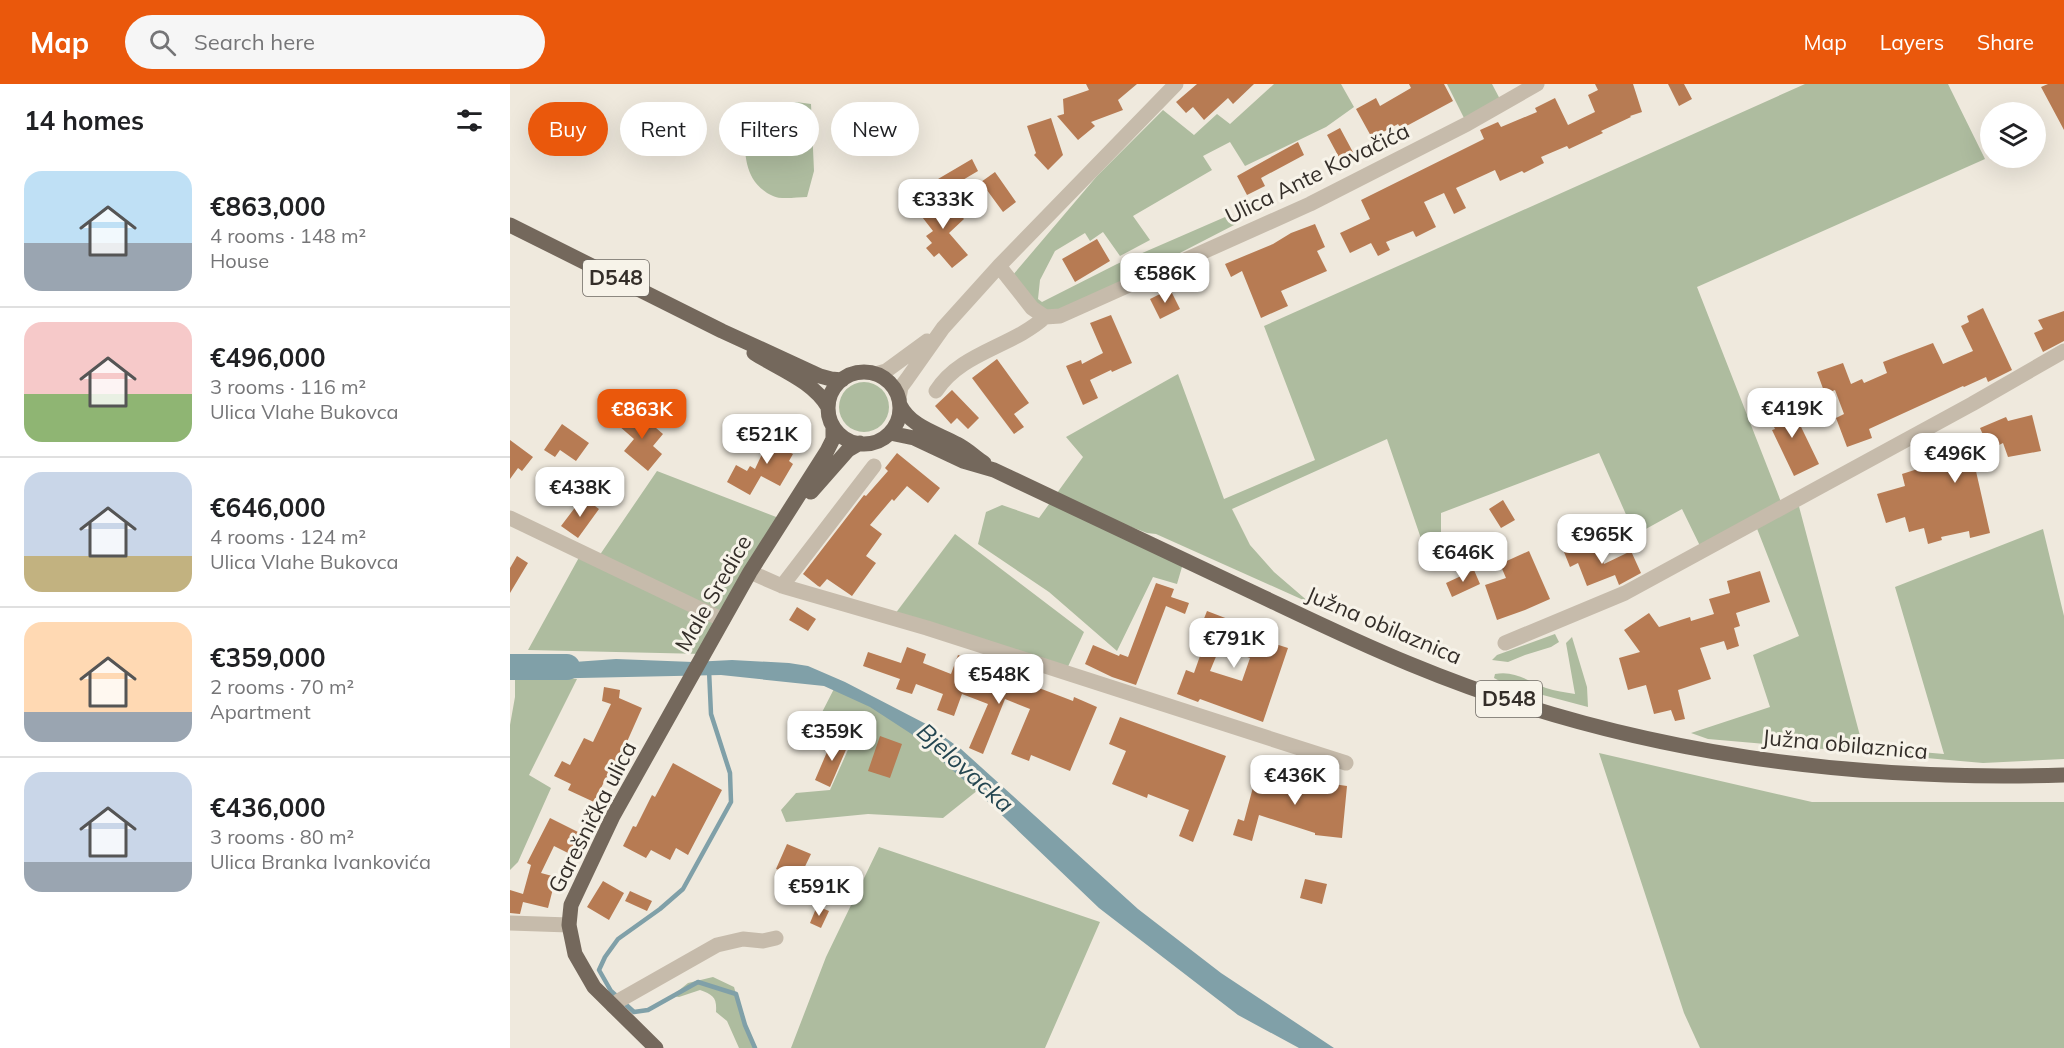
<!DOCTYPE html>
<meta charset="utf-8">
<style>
:root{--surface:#fff;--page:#f6f6f6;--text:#202124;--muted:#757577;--line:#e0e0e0;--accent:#ea580c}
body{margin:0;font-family:Mulish,sans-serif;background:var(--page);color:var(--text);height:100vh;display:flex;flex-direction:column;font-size:22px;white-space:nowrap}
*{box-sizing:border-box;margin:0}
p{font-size:20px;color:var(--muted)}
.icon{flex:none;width:33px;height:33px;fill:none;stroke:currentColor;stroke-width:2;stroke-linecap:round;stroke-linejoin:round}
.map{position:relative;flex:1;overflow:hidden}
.sheet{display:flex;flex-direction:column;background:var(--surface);width:510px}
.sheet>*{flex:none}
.guide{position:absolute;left:18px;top:18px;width:570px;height:54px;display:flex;gap:12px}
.controls{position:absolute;left:1470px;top:18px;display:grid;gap:12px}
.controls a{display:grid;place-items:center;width:66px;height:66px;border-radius:50%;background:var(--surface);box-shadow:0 6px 24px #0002;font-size:30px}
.price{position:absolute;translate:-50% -51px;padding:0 14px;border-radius:12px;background:#fff;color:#222;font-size:20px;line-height:39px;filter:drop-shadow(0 2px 3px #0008)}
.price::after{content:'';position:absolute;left:50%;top:36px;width:18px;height:14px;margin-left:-9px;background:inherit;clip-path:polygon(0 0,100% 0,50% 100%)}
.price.selected{background:var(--accent);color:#fff}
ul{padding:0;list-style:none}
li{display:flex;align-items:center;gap:18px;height:150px;padding:0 24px}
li+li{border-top:2px solid var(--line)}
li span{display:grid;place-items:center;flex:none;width:168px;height:120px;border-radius:18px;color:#555}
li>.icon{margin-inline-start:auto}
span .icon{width:72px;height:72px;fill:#fffc;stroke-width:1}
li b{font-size:26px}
h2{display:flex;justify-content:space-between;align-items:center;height:72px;padding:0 24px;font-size:26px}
.chip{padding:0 21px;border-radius:27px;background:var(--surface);box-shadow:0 6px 24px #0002;font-size:21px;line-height:54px}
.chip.selected{background:var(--accent);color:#fff}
header{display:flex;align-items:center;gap:36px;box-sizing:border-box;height:84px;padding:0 30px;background:var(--accent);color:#fff}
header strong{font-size:28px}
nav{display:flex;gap:33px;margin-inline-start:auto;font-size:21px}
.search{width:420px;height:54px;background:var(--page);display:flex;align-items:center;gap:15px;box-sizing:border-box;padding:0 21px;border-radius:33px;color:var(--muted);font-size:22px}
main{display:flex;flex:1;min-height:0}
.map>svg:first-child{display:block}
.green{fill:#aebc9f}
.water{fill:#80a0a8}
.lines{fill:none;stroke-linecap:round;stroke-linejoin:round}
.stream{stroke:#80a0a8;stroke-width:4.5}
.river{stroke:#80a0a8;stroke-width:26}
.building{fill:#b77b53;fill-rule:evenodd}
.minor{stroke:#c6bbab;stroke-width:15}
.major{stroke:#74685c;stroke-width:15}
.labels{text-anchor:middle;stroke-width:6;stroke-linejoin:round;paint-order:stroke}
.shield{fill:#f7f3e9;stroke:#6e6963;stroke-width:1.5}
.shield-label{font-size:21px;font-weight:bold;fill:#342e29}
.street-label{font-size:22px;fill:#342e29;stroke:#f7f3e9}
.water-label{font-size:24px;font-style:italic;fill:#244651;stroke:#f7f3e9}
</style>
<header>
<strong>Map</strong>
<div class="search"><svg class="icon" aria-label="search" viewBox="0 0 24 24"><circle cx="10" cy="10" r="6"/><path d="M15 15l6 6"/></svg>Search here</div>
<nav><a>Map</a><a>Layers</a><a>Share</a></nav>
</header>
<main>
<section class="sheet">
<h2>14 homes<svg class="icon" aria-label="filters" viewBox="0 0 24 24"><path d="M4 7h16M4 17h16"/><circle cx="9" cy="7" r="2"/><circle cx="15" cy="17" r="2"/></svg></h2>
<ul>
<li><span style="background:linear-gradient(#bfe0f5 60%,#9aa5b1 0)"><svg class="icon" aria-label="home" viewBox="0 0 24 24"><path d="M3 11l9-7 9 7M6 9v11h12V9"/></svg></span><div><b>€863,000</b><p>4 rooms · 148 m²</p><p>House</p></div></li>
<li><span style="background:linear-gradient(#f6c9c9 60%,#8fb573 0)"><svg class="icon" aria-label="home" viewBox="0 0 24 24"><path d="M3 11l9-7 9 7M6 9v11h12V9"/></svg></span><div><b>€496,000</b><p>3 rooms · 116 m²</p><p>Ulica Vlahe Bukovca</p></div></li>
<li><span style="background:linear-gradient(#c9d6e8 70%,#c2b280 0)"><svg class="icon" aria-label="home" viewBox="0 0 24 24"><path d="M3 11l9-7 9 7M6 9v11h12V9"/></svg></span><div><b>€646,000</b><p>4 rooms · 124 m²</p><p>Ulica Vlahe Bukovca</p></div></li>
<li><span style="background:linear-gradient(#ffd9b3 75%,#9aa5b1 0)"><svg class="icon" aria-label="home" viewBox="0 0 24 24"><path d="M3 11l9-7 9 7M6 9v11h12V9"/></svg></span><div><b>€359,000</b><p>2 rooms · 70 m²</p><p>Apartment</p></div></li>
<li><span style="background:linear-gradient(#c9d6e8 75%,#9aa5b1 0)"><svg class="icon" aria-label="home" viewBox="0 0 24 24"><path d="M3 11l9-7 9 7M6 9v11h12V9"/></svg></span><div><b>€436,000</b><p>3 rooms · 80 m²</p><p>Ulica Branka Ivankovića</p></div></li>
</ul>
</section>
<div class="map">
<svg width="1554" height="964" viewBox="0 0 1554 964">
<rect width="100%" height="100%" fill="#efe9dd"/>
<!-- green -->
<path class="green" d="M 764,0 L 831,0 L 844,23 L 816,43 L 735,82 L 720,58 L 693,72 L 702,86 L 623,132 L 640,156 L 610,172 L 593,148 L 580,157 L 575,149 L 545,167 L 530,196 L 528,215 L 532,218 L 607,180 L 722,130 L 728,139 L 567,222 L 534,229 L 502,192 L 587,92 L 653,26 L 684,51 L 707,30 L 720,40 Z
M 937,0 L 982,0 L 992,19 L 957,40 Z
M 1295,0 L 1438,0 L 1475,75 L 1187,203 L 1273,423 L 1192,466 L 1172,425 L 1125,451 L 1089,369 L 931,429 L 931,469 L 918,475 L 877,355 L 722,425 L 740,461 L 764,488 L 800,519 L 646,450 L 637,449 L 553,417 L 674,476 L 667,500 L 643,493 L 607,567 L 539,508 L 468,460 L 476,428 L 492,421 L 529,434 L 573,373 L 556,353 L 668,290 L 714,415 L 805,376 L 754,242 Z
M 286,18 L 301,20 L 304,87 L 297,113 C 287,113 271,116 263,112 C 235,99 235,73 234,47 L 252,29 L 278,22 Z
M329 323a25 25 0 1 1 50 0a25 25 0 1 1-50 0Z
M 147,387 L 274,436 L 194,570 L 18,566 L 72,468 L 87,475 Z
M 1287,415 L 1353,663 L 1434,670 L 1385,503 L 1533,445 L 1554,532 L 1554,675 L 1473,679 L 1198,655 L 1181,649 L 1260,623 L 1243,571 L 1289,552 L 1246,442 Z
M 445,450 L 574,548 L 555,589 L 382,534 Z
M 1045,550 L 1049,558 L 1041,563 L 1015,571 L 998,578 L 982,576 L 987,571 Z
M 1062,553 L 1077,603 L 1078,623 L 999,602 L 984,594 L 985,590 C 1004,586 1018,597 1036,604 C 1045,607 1055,608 1065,610 L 1056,559 Z
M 5,587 L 67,595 L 19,691 L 41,704 L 8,778 L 0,786 L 0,641 L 5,613 Z
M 327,599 L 403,637 L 473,702 L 433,734 L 358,730 L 276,738 L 271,726 L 286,709 L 320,706 L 341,659 L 306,640 Z
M 1089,669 L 1302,718 L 1554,718 L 1554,964 L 1190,964 L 1174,929 Z
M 369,763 L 590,838 L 535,964 L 281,964 L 316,873 Z
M 203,893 L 224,903 L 235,941 L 245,964 L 229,964 L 217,937 L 206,928 C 207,913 203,911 190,906 L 169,913 L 162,912 L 178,899 Z"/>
<!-- water -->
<path class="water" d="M 26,572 L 64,578 L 106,575 L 183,578 L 222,576 L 279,579 L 298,582 L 335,598 L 416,640 L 451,665 L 628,825 L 711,889 L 824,964 L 789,964 L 728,931 L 589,824 L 475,715 L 403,651 L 360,623 L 314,602 L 211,591 L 23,595 Z"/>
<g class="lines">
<!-- stream -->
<path class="stream" d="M 199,586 L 201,630 L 220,689 L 221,718 L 173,805 L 150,825 L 108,855 L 95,873 L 89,886 L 101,907 L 124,928 L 138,926 L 188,898 L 226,910 L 235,941 L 245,964"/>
<!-- river -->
<path class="river" d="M 0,583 L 57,583"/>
</g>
<!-- building -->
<path class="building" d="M 576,0 L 627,0 L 608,16 L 613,26 L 581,38 L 585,42 L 568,56 L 547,32 L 554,30 L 553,15 L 579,6 Z
M 687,0 L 744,0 L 723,20 L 718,14 L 694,36 L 683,23 L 676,29 L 666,18 Z
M 899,0 L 934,0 L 943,17 L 891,45 L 888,40 L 862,54 L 846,25 L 866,14 L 870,22 L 901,4 Z
M 1085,0 L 1123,0 L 1132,28 L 1120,32 L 1121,33 L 1091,47 L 1093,49 L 1059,65 L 1057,62 L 1031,73 L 1034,79 L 1014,89 L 1012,87 L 990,97 L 985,86 L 946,104 L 956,124 L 944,130 L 934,109 L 914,118 L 926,143 L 906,153 L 903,147 L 876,158 L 880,166 L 868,172 L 861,159 L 840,169 L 830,149 L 860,135 L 851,116 L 974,55 L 970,46 L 988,38 L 991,43 L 1027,28 L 1025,24 L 1045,14 L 1058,41 L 1085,28 L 1078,11 L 1088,6 Z
M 1158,0 L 1174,0 L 1182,15 L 1169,22 Z
M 1538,0 L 1554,0 L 1554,46 L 1531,3 Z
M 541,34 L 553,71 L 538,86 L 524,71 L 526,69 L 517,42 Z
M 830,44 L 844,70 L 831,77 L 817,51 Z
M 788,58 L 794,71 L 751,94 L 755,102 L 737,111 L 727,92 Z
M 462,75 L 468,87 L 446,100 L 449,105 L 438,111 L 428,95 Z
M 485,88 L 506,118 L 493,128 L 471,98 Z
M 430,109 L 454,135 L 439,149 L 458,171 L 442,184 L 429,169 L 424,173 L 416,164 L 422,159 L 416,152 L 423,147 L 409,129 Z
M 805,140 L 815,163 L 807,167 L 817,187 L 771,207 L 778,222 L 751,234 L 732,187 L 721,193 L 715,180 L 763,160 L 781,149 Z
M 587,155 L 600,177 L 565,198 L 552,175 Z
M 660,205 L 670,225 L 650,235 L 640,215 Z
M 1473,224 L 1502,286 L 1478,298 L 1476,293 L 1454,303 L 1453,302 L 1359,345 L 1362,354 L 1337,363 L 1326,334 L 1334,330 L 1325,306 L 1315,310 L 1307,288 L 1333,279 L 1341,300 L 1352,295 L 1354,299 L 1377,289 L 1373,278 L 1423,259 L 1433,280 L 1463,267 L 1451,242 L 1459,238 L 1457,232 Z
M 1554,227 L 1554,257 L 1533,268 L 1524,249 L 1533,245 L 1528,236 Z
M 601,231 L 622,279 L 602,288 L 601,286 L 580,296 L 588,314 L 573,321 L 556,282 L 571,276 L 572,280 L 593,269 L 580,239 Z
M 487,275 L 519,319 L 504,330 L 514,343 L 504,350 L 462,294 Z
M 442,306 L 469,334 L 458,345 L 447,334 L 441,340 L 425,322 Z
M 1278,316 L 1309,380 L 1284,392 L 1262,346 L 1265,345 L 1256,327 Z
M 124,325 L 153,350 L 143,362 L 152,370 L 138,387 L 114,367 L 124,355 L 109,342 Z
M 1522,331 L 1531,367 L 1498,373 L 1493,359 L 1463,374 L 1480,449 L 1460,454 L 1459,447 L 1431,453 L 1432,456 L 1418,460 L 1414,444 L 1399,448 L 1395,433 L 1376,439 L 1367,410 L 1395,402 L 1392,390 L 1417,382 L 1415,374 L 1440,368 L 1438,361 L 1474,353 L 1470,344 L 1496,333 L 1498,337 Z
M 52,340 L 79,359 L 66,377 L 50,366 L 45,373 L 34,366 Z
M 285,343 L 293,352 L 275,366 L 283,370 L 279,377 L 283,380 L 270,402 L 251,392 L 240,411 L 217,398 L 226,381 L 237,387 L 240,382 L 245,385 L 253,368 Z
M 0,356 L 23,373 L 12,387 L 8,384 L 0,395 Z
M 387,369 L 430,404 L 418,419 L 397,402 L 384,417 L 382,415 L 360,441 L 372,450 L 356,472 L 366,479 L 342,512 L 317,495 L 310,503 L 308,502 L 293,490 L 354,411 L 356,412 L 378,387 L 375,384 Z
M 73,413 L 89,425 L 68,454 L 51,442 Z
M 993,416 L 1005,436 L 991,444 L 979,425 Z
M 1078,458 L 1080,465 L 1087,462 L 1094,480 L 1121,467 L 1131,489 L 1109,501 L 1105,491 L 1077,502 L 1068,479 L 1060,483 L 1054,468 Z
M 1019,467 L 1040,515 L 1015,526 L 987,536 L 975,501 L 996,494 L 990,480 Z
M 7,472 L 18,479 L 0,509 L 0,484 Z
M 964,486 L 970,500 L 942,513 L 936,499 Z
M 1250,487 L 1260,518 L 1226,529 L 1230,542 L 1224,544 L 1229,562 L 1217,566 L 1214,557 L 1190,564 L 1201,595 L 1168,606 L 1175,635 L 1165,637 L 1161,626 L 1144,630 L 1136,601 L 1118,606 L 1109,574 L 1130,568 L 1114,546 L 1139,529 L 1149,543 L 1180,533 L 1181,537 L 1204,530 L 1199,515 L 1220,509 L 1217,497 Z
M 646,499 L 664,505 L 661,513 L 679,519 L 675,530 L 656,522 L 626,601 L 602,593 L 575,580 L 583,561 L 609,572 L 610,570 L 618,573 Z
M 287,523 L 306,535 L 298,547 L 279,536 Z
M 697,527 L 731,540 L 728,548 L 778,564 L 753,638 L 690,615 L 688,618 L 667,610 L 676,586 L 684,589 L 696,555 L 687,552 ZM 710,563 L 740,574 L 732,597 L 700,587 Z
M 397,563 L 416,570 L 413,579 L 441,590 L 448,571 L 505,592 L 503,596 L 528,606 L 529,604 L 563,617 L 564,613 L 587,623 L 560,687 L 521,671 L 519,677 L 501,670 L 520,625 L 495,615 L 473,670 L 459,664 L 478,620 L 452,610 L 444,632 L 427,626 L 433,610 L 406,600 L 402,610 L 386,605 L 390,595 L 353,582 L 358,568 L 391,579 Z
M 94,603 L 110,606 L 109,614 L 132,624 L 100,696 L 96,694 L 84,718 L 58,706 L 61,700 L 44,692 L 52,677 L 60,681 L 74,654 L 83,658 L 101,620 L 92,617 Z
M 610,633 L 716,672 L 683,758 L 669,752 L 679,726 L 638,710 L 637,714 L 602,700 L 616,667 L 599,660 Z
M 370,652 L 392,660 L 380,694 L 358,687 Z
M 323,654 L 338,661 L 320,703 L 305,696 Z
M 163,679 L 212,706 L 178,771 L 166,764 L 160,776 L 141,766 L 136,774 L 113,762 L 123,742 L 126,743 L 142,711 L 145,713 Z
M 753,686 L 789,695 L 789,693 L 822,704 L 823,700 L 837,702 L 832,754 L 805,751 L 805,749 L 749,731 L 742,757 L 723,751 L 728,735 L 734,737 L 746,692 L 751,693 Z
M 40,734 L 72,750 L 62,771 L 44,762 L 31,789 L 46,793 L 38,824 L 13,818 L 10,830 L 0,829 L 0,806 L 13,810 L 21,781 L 17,779 Z
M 277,760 L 301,770 L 289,795 L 266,785 Z
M 795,795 L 817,800 L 812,820 L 790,814 Z
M 93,797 L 114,809 L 99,836 L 77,823 Z
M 120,807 L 142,817 L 137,827 L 115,817 Z
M 307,822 L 319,827 L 311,844 L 300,839 Z"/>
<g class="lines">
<!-- minor -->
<path class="minor" d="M 489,182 L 522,224 L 535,233 L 550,232 L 800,120 L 957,40 L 1027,0
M 366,290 L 376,287 L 417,257
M 426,307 C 451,268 502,263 535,233
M 389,314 L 391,303 L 397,295 L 433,244 L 489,182 L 666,0
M 0,434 L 213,536
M 240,488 L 272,502 L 417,544 L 836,679
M 272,502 L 364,382
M 995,559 L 1115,509 L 1462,320 L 1554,267
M 0,839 L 59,841
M 103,922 L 110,916 L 207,861 L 233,855 L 253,857 L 266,854"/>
<!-- major -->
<path class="major" d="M 0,141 L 212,247 L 310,292 L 321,295 L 332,296
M 244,269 C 269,285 303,297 318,323
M318 324a36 36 0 1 1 72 0a36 36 0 1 1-72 0Z
M 390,321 C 401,343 427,349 447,360 C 457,365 465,373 474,379
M 380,349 L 404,354 L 453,377 L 484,386 C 569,426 655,467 740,507 C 793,532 846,558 900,580 C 1107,666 1331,698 1554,691
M 301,408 L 338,366 L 350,359
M 146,964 L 84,903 L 65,870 L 59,841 L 61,821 L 103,732 L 213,536 L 240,488 L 317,367 L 323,355 L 323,342"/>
</g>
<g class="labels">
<!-- shield labels -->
<g class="shield">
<rect x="73" y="176" width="66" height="36" rx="4.5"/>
<rect x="966" y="597" width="66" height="36" rx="4.5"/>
</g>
<g class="shield-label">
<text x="106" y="201">D548</text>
<text x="999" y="622">D548</text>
</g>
<!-- street labels -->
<g class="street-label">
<text transform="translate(807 89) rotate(-26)" y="8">Ulica Ante Kovačića</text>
<text transform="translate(203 509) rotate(-60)" y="8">Male Sredice</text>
<text transform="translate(874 541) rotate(23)" y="8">Južna obilaznica</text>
<text transform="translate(1335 660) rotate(5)" y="8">Južna obilaznica</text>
<text transform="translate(82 733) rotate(-63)" y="8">Garešnička ulica</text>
</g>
<!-- water labels -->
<g class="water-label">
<text transform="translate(455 684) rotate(42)" y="8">Bjelovacka</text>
</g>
</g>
</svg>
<div class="controls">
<a><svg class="icon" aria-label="layers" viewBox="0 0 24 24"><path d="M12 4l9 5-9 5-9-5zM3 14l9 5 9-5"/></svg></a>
</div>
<b class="price" style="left:433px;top:146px">€333K</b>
<b class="price" style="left:655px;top:220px">€586K</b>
<b class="price" style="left:1282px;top:355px">€419K</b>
<b class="price selected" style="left:132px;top:356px">€863K</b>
<b class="price" style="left:257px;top:381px">€521K</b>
<b class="price" style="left:1445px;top:400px">€496K</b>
<b class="price" style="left:70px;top:434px">€438K</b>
<b class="price" style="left:1092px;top:481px">€965K</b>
<b class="price" style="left:953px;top:499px">€646K</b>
<b class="price" style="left:724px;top:585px">€791K</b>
<b class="price" style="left:489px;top:621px">€548K</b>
<b class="price" style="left:322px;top:678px">€359K</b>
<b class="price" style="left:785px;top:722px">€436K</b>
<b class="price" style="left:309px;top:833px">€591K</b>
<div class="guide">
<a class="chip selected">Buy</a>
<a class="chip">Rent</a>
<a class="chip">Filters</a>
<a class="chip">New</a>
</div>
</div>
</main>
